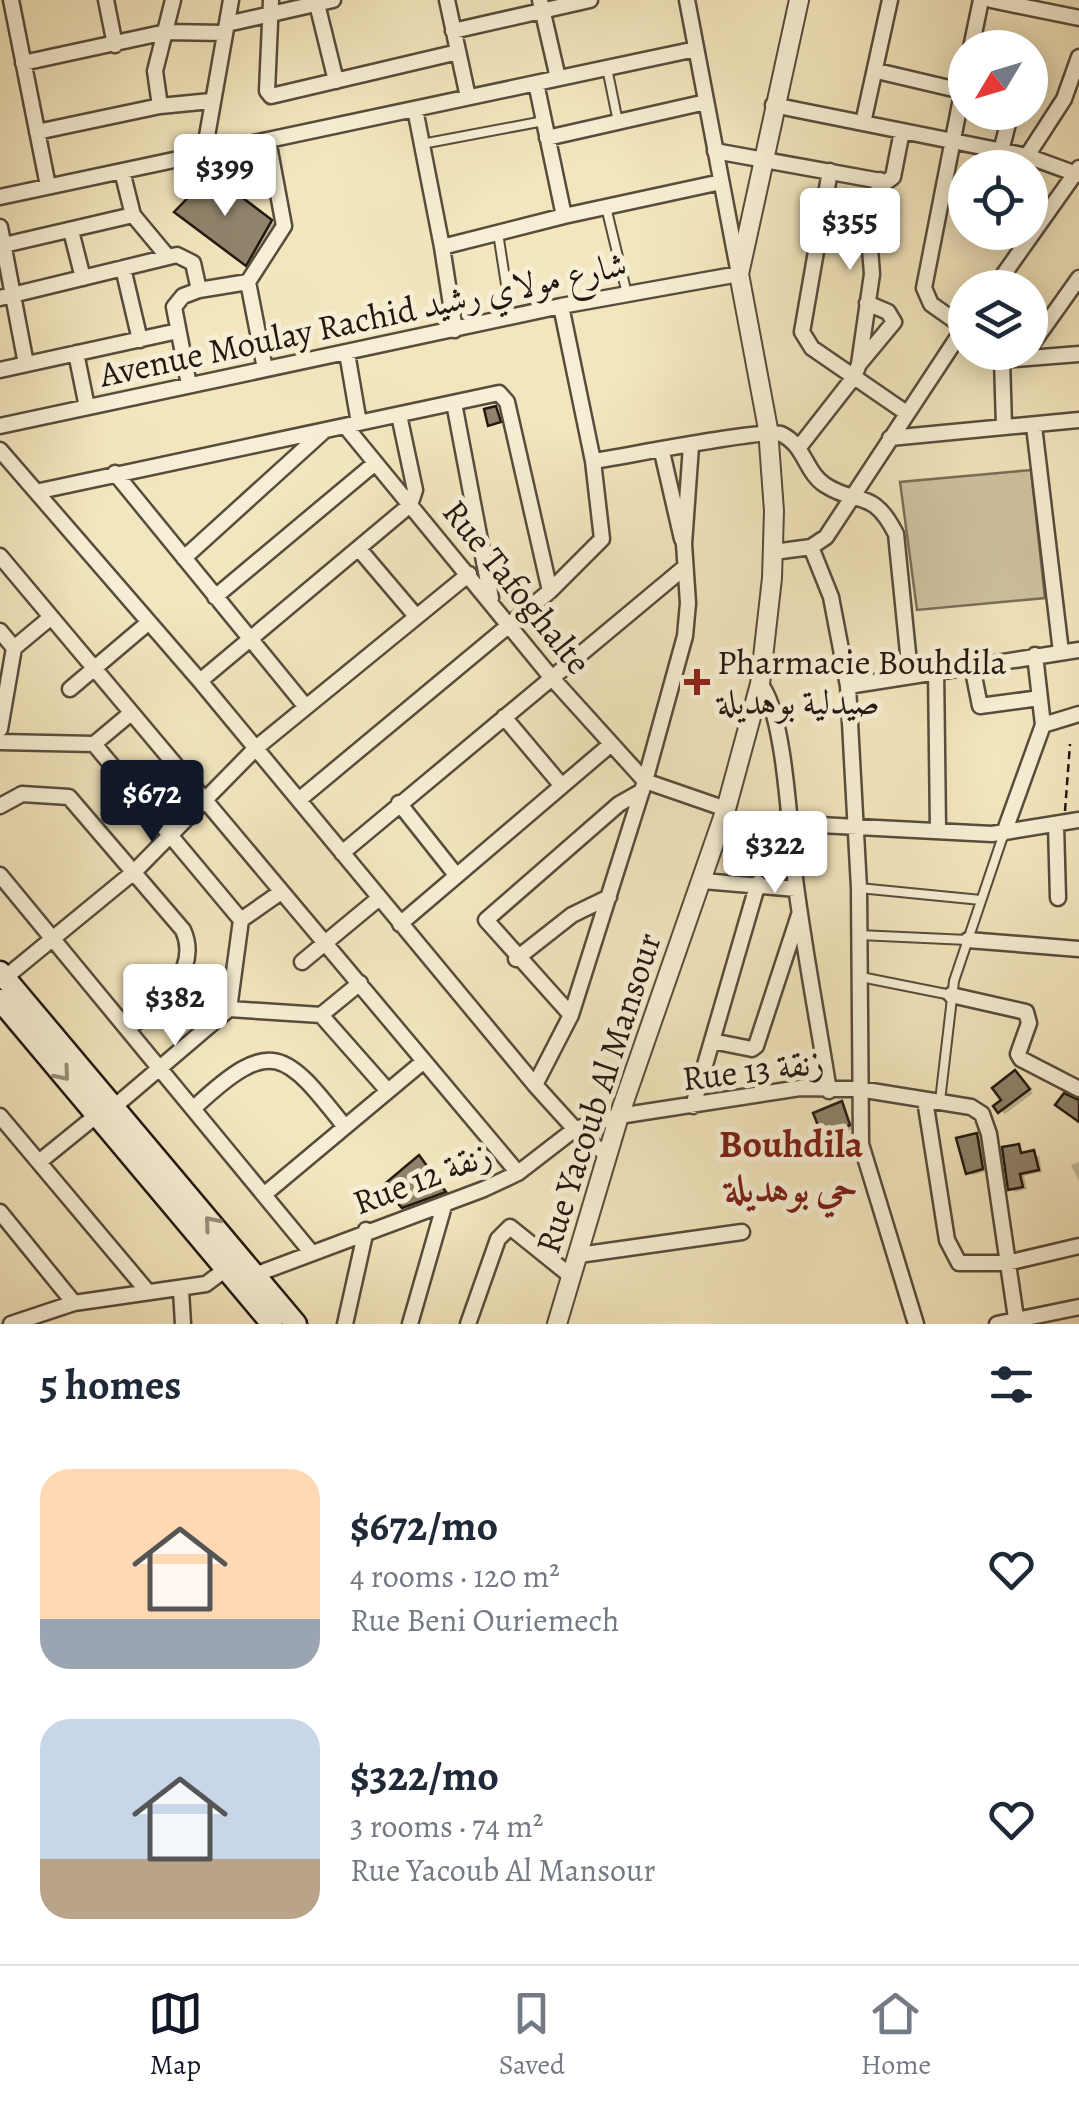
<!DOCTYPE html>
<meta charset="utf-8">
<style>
:root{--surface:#fff;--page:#f2f2f3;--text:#1f2937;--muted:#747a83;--line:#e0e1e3;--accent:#111827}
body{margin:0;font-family:Alegreya,Amiri,serif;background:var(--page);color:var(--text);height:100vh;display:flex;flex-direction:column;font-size:38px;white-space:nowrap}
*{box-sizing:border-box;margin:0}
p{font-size:32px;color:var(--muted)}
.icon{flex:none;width:55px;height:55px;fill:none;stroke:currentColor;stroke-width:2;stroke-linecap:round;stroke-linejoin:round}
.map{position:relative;height:1324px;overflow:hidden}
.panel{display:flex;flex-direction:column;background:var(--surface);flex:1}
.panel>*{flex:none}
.needle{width:65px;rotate:232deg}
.fabs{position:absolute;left:948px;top:30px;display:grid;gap:20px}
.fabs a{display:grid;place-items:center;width:100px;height:100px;border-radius:50%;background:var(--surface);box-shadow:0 5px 25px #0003;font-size:50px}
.price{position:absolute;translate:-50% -85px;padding:0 22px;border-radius:10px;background:#fff;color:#222;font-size:32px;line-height:65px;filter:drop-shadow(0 2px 5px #0008)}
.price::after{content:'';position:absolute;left:50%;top:60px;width:30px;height:22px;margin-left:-15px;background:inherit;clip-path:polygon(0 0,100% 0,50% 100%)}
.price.on{background:var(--accent);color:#fff}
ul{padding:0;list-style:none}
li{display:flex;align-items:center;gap:30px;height:250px;padding:0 40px}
li span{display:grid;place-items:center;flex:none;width:280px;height:200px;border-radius:30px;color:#555}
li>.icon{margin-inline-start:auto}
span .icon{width:120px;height:120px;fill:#fffc;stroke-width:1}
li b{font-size:42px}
h2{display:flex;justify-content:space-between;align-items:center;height:120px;padding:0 40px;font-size:42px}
.tabs{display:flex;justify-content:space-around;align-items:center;height:140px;border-top:2px solid var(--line);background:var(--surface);font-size:28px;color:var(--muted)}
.tabs a{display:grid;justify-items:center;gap:5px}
.tabs .on{color:var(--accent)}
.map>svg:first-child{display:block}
.green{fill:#d0c3a1;stroke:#7a6e59;stroke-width:2.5}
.shadow{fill:#0003}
.building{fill:#8f836b;stroke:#231811;stroke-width:2.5}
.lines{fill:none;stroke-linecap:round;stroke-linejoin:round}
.service-casing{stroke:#574c3c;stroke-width:12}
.minor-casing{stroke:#574c3c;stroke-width:19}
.tertiary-casing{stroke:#574c3c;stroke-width:22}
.secondary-casing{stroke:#231811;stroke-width:25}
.path{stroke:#231811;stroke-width:2.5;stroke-dasharray:8 5;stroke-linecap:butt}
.service{stroke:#f7efd5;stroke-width:8}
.minor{stroke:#f7efd5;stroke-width:14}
.tertiary{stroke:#f7efd5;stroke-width:18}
.secondary{stroke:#f7efd5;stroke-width:20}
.oneway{stroke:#988e7d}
.poi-dot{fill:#8f2418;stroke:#f7efd5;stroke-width:4}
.labels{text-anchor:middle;stroke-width:10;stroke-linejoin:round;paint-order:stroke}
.street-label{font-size:35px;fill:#231811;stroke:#f7efd5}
.poi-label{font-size:35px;fill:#231811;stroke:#f7efd5;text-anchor:start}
.neighbourhood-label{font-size:38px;font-weight:bold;fill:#7a1f14;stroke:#f7efd5}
</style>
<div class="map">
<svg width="1079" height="1324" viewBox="0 0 1079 1324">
<rect width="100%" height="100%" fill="#f3e6be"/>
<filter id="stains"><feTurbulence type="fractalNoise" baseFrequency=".002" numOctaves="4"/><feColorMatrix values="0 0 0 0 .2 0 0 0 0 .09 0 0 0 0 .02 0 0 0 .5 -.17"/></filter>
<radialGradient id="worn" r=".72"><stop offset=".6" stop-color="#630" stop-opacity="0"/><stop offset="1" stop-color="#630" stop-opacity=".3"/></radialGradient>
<!-- green -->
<path class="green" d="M 1031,470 L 1045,598 L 917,610 L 900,482 Z"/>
<!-- shadow -->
<path class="shadow" d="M 218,182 L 278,226 L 254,267 L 247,263 Z
M 1015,1073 L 1033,1093 L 1005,1114 L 996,1107 L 1005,1100 Z
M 842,1104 L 854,1128 L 830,1139 L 825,1136 Z
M 976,1135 L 981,1138 L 987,1171 L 973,1175 L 968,1172 Z
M 1019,1146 L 1025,1155 L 1039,1156 L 1042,1172 L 1024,1176 L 1027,1189 L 1015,1192 L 1010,1189 Z
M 419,1158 L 451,1196 L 411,1211 L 404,1206 Z
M 1079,1162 L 1079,1181 L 1071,1165 Z"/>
<!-- building -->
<path class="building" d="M 211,174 L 272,220 L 246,266 L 174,212 Z
M 496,406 L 501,422 L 488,426 L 484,409 Z
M 1015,1070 L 1030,1089 L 998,1113 L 993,1106 L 1001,1100 L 992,1088 Z
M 1064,1093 L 1079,1100 L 1079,1122 L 1055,1105 Z
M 842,1101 L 850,1125 L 823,1138 L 813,1113 Z
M 977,1133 L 983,1169 L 966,1174 L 956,1138 Z
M 1019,1144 L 1021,1153 L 1034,1150 L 1039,1170 L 1020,1174 L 1023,1187 L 1008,1190 L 1002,1147 Z
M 419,1155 L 446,1192 L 402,1208 L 382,1186 Z"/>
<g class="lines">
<defs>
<path id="service" d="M 607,68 L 618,122
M 422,144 L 544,121
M 606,207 L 627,294
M 498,233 L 511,317
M 859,888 L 981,900
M 859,935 L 968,940
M 861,977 L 951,995
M 940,1101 L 954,981 L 1004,833"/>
<path id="minor" d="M 11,0 L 48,186
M 106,0 L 115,45
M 271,0 L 267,91 L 271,96 L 458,52
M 447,0 L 468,97
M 540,0 L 558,78
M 991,0 L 1079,18
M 317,4 L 336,81
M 227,24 L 333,0
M 453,31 L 590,0
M 971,48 L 981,0
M 23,63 L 166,32 L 225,33
M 877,71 L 962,91
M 965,78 L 924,288 L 931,304 L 965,328
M 773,105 L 1027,156 L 1079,175
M 160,106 L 155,71 L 173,0
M 415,109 L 442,247
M 863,123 L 890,0
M 37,132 L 160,106 L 211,101
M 547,138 L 706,102
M 715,151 L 886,182 L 893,177 L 902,131
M 1001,151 L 1011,112
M 204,153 L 231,0
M 1027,156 L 1064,99 L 1079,57
M 122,171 L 133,215 L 168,257
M 830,171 L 802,332 L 812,348 L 905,412
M 0,197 L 696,49
M 564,216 L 721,182
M 0,227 L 26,364
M 71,231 L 83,278
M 4,245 L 133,215
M 123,268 L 140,340
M 248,282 L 265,369
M 994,288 L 1079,168
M 0,298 L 177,255 L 193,263 L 199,290 L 248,282 L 284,226 L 268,140
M 455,330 L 442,247 L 564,216 L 536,83
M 1030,347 L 1079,278
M 993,352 L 1002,360 L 1079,354
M 76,353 L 87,407
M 347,353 L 359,423
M 1002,360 L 1004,426
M 860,363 L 894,322 L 888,312 L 867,303
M 0,370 L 178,331
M 189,385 L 174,307 L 183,296 L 199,290
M 454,403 L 491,598
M 0,426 L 561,306 L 739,274 L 687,0
M 1034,426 L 1061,652
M 346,427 L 551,677 L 645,781 L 726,809
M 890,438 L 1079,420
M 800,446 L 854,377 L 859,364 L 872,274 L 869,236 L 880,180
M 0,450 L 200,681 L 535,1085 L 583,1138 L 608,1155
M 662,452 L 682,539
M 593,461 C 621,457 768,428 781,434 C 805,445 805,472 825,485 C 859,507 872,487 896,534 L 910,673
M 115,473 L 306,707
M 40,491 L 499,393 L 507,402 L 550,591
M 811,547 L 831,597 L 848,686 L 859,888 L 861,1144 L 916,1324
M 359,549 L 415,615
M 774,552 L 811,547 L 826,537 L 965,326
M 0,556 L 518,1173
M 184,558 L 324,431
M 215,597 L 374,464
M 0,631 L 14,648
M 972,666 L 980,706 L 1040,698
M 936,669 L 938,829
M 200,681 L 410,505 L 415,490 L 399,415
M 760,684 C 786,713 790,842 796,886 C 805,954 818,1022 829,1091
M 848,686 L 1079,650
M 70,689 L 149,622
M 504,717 L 562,786
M 1043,725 L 1079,714
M 0,729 L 14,648 L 50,618
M 0,742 L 94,744 L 131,713
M 94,744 L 241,920
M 300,799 L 550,591 L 602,539 L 593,461 L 561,306
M 399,803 L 456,875
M 0,806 L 22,794 L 69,797 L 183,930 C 202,972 157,1006 129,1028
M 722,820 L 992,834 L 1079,820
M 1056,825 L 1058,898
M 1004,833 L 1043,725 L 1035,655
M 342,853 L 685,567
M 0,875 L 311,1252
M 703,881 L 796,889
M 281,892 L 241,920 L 229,1009 L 321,1015 L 360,983
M 400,924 L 610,745
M 968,940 L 1079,949
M 516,959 L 572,915 L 609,897
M 302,962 L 378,899
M 1,981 L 135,871 L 256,748 L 469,574
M 951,995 L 1026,1012 L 1029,1023 L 1018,1054 L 1021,1059 L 1079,1089
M 321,1015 L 388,1091
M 571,1015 L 486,920 L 619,804 L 642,791
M 712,1041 L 752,1049 L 756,1046 L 799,915
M 535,1085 L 571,1015 L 645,781 L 685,636 L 688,603 L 684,544 L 691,446
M 925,1100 L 947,1240 L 959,1263 L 1007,1263 L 1079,1246
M 693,1106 L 758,883
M 114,1107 L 229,1009
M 195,1107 C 272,1035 285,1051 345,1127
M 0,1116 L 148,1292
M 39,1162 L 97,1115
M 266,1193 L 424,1061
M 0,1212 L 74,1303
M 579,1255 L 742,1232
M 249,1277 L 484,1189 L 518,1173 L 575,1129 L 619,1116 L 800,1088 L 859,1089 L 971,1107 L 982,1114 L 989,1134 L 1016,1318
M 181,1290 L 183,1324
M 11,1324 L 74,1303 L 206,1284 L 226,1269
M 345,1324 L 366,1230
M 410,1324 L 444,1206
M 468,1324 L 498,1239 L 510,1227 L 572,1277
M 997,1324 L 1079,1307"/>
<path id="tertiary" d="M 557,1324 L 619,1116 L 726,809 L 760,684 L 772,578 L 774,511 L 768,429 L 739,274 L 799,0"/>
<path id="secondary" d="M 0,972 L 296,1324
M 0,1000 L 272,1324"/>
</defs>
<!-- service casing -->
<use href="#service" class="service-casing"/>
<!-- minor casing -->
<use href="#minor" class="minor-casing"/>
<!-- tertiary casing -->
<use href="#tertiary" class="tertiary-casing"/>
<!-- secondary casing -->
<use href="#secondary" class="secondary-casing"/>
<!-- path -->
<path class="path" d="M 1065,811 L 1070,744"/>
<!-- service -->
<use href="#service" class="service"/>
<!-- minor -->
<use href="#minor" class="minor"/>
<!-- tertiary -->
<use href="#tertiary" class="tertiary"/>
<!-- secondary -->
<use href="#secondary" class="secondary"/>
</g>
<!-- one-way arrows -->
<defs><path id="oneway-chevron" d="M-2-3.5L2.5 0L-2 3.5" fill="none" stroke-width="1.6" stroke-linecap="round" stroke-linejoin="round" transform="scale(2.5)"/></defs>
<g class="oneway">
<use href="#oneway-chevron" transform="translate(63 1074) rotate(50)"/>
<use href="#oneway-chevron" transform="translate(211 1223) rotate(-130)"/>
</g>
<!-- markers -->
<path class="poi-dot" d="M692 667h10v10h10v10h-10v10h-10v-10h-10v-10h10z"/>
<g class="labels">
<!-- street labels -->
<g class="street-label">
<text transform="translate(363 319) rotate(-12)" y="12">Avenue Moulay Rachid شارع مولاي رشيد</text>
<text transform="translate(517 587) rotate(51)" y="12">Rue Tafoghalte</text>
<text transform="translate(753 1070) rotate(-7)" y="12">Rue 13 زنقة</text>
<text transform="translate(598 1093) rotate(-72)" y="12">Rue Yacoub Al Mansour</text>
<text transform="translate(422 1178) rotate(-21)" y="12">Rue 12 زنقة</text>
</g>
<!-- poi labels -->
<g class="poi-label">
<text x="717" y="674">Pharmacie Bouhdila<tspan x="717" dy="40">صيدلية بوهديلة</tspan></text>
</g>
<!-- neighbourhood labels -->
<g class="neighbourhood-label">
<text x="791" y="1157">Bouhdila<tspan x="791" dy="44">حي بوهديلة</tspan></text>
</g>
</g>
<rect width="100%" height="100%" filter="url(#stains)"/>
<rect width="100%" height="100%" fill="url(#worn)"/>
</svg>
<div class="fabs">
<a><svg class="needle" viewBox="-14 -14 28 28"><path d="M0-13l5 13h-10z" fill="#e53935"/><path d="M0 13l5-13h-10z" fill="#747a83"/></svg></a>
<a><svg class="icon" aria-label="locate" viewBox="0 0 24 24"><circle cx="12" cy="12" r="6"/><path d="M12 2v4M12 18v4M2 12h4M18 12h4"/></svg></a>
<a><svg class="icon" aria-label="layers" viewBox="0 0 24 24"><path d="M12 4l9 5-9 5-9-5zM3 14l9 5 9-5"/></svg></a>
</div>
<b class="price" style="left:225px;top:219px">$399</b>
<b class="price" style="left:850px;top:273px">$355</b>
<b class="price on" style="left:152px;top:845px">$672</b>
<b class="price" style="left:775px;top:896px">$322</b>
<b class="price" style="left:175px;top:1049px">$382</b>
</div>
<section class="panel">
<h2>5 homes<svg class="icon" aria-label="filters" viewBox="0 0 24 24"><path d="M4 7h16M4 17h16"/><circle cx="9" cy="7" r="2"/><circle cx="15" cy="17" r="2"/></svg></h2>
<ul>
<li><span style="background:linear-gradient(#ffd9b3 75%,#9aa5b1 0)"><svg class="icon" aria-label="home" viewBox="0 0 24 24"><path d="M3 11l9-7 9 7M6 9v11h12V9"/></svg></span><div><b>$672/mo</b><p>4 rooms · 120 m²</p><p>Rue Beni Ouriemech</p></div><svg class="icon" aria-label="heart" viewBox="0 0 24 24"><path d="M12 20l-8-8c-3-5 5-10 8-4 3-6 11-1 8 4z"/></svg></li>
<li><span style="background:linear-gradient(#c9d6e8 70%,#b9a48a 0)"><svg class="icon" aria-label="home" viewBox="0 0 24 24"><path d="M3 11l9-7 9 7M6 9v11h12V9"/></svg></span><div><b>$322/mo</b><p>3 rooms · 74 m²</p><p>Rue Yacoub Al Mansour</p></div><svg class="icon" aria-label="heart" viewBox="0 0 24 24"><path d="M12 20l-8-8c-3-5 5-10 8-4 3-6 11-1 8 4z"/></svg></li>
</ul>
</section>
<nav class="tabs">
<a class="on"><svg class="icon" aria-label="map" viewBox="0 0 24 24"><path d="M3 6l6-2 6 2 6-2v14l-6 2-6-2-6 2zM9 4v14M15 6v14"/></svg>Map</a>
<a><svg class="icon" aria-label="saved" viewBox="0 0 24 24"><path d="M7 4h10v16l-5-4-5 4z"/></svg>Saved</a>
<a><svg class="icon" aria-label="home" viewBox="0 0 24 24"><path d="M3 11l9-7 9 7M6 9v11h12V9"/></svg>Home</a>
</nav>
